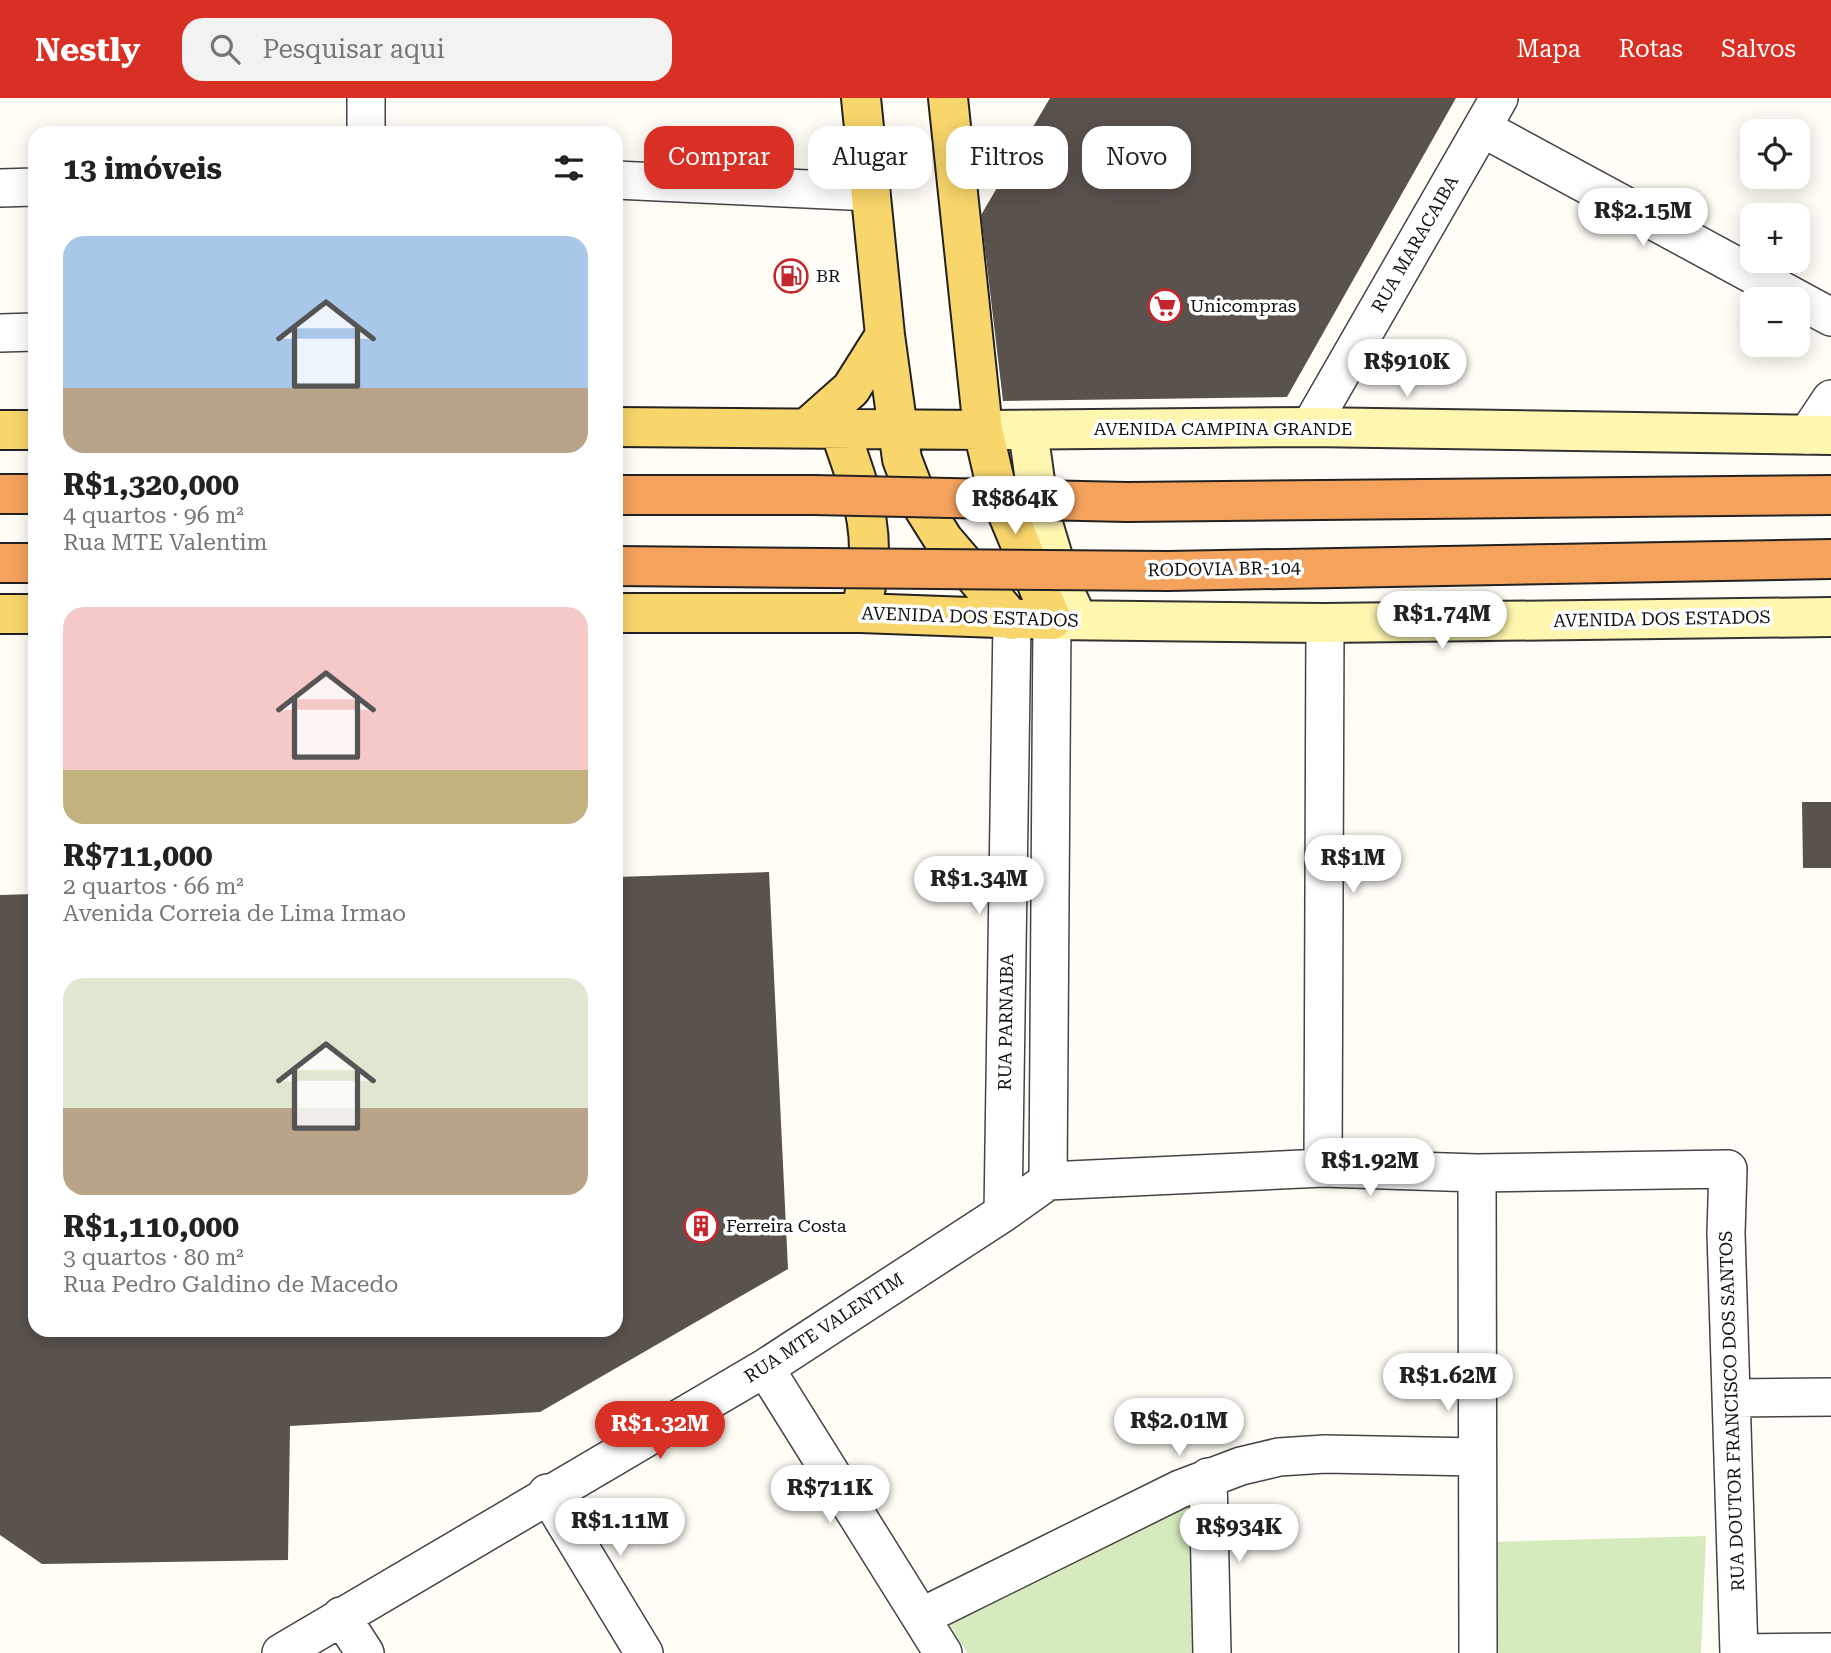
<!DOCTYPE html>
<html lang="pt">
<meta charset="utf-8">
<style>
:root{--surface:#fff;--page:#f2f2f2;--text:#222;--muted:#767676;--accent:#d93025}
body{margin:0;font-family:"Roboto Serif",serif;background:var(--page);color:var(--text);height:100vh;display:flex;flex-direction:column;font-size:26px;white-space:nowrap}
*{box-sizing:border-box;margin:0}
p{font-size:23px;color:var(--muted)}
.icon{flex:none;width:38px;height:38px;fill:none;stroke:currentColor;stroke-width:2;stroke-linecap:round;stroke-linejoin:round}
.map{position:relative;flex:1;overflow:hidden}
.side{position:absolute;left:28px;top:28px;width:595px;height:1211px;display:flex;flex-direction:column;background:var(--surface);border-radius:21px;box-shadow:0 4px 18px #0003}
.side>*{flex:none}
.hud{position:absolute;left:644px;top:28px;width:665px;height:63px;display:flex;gap:14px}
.buttons{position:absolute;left:1740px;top:21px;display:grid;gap:14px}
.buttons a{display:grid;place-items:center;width:70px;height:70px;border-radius:14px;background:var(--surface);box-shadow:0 4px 18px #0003;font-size:35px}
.price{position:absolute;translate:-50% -60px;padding:0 16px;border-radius:24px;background:#fff;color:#222;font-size:23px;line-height:46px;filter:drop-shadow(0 2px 4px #0008)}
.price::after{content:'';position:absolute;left:50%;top:42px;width:21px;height:16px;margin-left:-10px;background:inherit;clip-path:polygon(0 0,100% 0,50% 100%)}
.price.current{background:var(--accent);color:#fff}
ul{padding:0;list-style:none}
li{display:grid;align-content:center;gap:14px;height:371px;padding:0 35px}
li span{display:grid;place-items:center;height:217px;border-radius:21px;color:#555}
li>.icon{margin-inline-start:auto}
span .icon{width:126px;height:126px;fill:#fffc;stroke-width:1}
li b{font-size:30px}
h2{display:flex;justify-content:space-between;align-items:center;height:84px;padding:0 35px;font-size:30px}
.chip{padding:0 24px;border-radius:21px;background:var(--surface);box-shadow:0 4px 18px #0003;font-size:24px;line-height:63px}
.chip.current{background:var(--accent);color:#fff}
header{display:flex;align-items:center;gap:42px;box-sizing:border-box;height:98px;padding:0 35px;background:var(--accent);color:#fff}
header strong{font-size:33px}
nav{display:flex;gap:38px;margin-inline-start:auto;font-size:24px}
.search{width:490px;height:63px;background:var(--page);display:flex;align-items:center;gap:18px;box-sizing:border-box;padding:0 24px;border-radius:21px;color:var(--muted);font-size:26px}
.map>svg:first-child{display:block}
.green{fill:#d5ebbd}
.building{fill:#5a524d}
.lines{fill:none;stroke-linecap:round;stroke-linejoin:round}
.street-casing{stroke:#444;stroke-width:40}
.secondary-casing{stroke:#333;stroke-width:42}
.primary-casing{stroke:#222;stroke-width:42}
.highway-casing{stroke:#222;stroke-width:42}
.street{stroke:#fff;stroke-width:37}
.secondary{stroke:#fff6b0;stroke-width:38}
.primary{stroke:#f9d66b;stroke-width:38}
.highway{stroke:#f5a25d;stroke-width:38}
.highway-bridge-casing{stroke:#222;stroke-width:42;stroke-linecap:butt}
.highway-bridge{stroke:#f5a25d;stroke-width:38}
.labels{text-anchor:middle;stroke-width:7;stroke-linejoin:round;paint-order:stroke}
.street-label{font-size:18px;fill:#111;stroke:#fff}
.poi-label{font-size:18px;fill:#111;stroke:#fff;text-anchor:start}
</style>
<header>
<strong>Nestly</strong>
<div class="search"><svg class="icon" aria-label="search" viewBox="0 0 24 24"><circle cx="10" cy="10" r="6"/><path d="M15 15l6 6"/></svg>Pesquisar aqui</div>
<nav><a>Mapa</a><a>Rotas</a><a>Salvos</a></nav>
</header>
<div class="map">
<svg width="1831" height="1555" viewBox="0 0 1831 1555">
<rect width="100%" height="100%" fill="#fffdf5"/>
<!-- green -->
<path class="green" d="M 1189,1407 L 1195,1555 L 967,1555 L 950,1527 Z
M 1706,1438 L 1701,1555 L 1494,1555 L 1492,1444 Z"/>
<!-- building -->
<path class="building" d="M 1050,0 L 1456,0 L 1287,299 L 1003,303 L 981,117 Z
M 1802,704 L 1831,704 L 1831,770 L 1803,770 Z
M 769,774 L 788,1171 L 540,1314 L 290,1328 L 288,1462 L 42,1466 L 0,1437 L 0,797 L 35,796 L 35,1232 L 616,1232 L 616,779 Z"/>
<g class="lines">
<defs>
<path id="street" d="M 366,0 L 366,35
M 1482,30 L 1831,219
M 616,82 L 871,94
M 0,90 L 35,89
M 0,235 L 35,234
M 1310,329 L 1499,0
M 1807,337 L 1831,301
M 1323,1070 L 1325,525
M 1477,1075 L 1478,1555
M 1048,1083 L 1052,522
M 1003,1115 L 1012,522
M 765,1270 L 943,1555
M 1732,1300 L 1831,1299
M 1208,1379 L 1212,1555
M 547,1395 L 644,1555
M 341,1518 L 365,1555
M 921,1519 L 1180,1391 L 1241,1368 L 1279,1359 L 1325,1356 L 1476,1359
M 281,1555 L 765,1270 L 1003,1115 L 1048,1083 L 1323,1070 L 1477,1075 L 1728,1071 L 1726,1135 L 1739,1555
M 1739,1555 L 1831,1554"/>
<path id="secondary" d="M 983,332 L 1310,329 L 1831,337
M 1028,332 L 1039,412 L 1061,486 L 1078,522
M 1052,522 L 1325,525 L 1831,519"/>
<path id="primary" d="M 861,0 L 885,237 L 902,361 L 916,398 L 943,441 L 1012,522
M 616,329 L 983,332
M 807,330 L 851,291 L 885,237
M 839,330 C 861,395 879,434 863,503
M 0,332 L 35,332
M 616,515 L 860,515 L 1052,522 L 996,388 L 983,332 L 948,0
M 0,516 L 35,516"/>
<path id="highway" d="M 0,396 L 35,396
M 616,397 L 814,397
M 1127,404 L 1831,397
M 0,465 L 35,465
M 616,468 L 823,470
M 1168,473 L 1831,461"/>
</defs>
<!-- street casing -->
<use href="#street" class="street-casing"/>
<!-- secondary casing -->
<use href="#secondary" class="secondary-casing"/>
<!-- primary casing -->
<use href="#primary" class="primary-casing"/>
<!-- highway casing -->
<use href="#highway" class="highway-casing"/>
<!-- street -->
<use href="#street" class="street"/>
<!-- secondary -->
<use href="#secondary" class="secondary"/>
<!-- primary -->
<use href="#primary" class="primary"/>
<!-- highway -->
<use href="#highway" class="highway"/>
<defs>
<path id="highway-bridge" d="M 814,397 L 1127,404
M 823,470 L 1168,473"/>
</defs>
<!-- highway-bridge casing -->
<use href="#highway-bridge" class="highway-bridge-casing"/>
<!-- highway-bridge -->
<use href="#highway-bridge" class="highway-bridge"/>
</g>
<!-- icons -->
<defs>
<symbol id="fuel-ring" viewBox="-11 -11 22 22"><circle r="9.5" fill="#fff" stroke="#c4262e" stroke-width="1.5"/><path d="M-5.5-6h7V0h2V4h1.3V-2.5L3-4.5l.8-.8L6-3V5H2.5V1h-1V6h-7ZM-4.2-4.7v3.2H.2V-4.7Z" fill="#c4262e"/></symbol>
<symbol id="supermarket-ring" viewBox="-11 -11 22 22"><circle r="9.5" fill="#fff" stroke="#c4262e" stroke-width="1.5"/><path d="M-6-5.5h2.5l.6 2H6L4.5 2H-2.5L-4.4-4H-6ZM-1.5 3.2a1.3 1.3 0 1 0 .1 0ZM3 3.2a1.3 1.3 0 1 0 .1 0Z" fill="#c4262e"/></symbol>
<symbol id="building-ring" viewBox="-11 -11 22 22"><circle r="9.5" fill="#fff" stroke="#c4262e" stroke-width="1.5"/><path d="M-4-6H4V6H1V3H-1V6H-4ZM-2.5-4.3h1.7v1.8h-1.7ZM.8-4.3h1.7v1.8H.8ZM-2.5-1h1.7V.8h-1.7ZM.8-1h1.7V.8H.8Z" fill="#c4262e"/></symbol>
</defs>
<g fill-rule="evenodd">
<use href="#fuel-ring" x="772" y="159" width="38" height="38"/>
<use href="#supermarket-ring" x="1146" y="189" width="38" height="38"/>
<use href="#building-ring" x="682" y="1109" width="38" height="38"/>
</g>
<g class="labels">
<!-- street labels -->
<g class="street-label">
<text transform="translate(1415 146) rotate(-60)" y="6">RUA MARACAIBA</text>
<text x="1223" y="337">AVENIDA CAMPINA GRANDE</text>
<text transform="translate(1224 471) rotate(-1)" y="6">RODOVIA BR-104</text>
<text transform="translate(970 519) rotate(2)" y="6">AVENIDA DOS ESTADOS</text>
<text transform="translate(1662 521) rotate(-1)" y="6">AVENIDA DOS ESTADOS</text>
<text transform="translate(1006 924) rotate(-89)" y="6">RUA PARNAIBA</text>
<text transform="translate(824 1230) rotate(-33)" y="6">RUA MTE VALENTIM</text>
<text transform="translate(1732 1313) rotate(-92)" y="6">RUA DOUTOR FRANCISCO DOS SANTOS</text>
</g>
<!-- poi labels -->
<g class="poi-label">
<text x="816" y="184">BR</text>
<text x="1190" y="214">Unicompras</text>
<text x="726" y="1134">Ferreira Costa</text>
</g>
</g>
</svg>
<div class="buttons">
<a><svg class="icon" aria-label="locate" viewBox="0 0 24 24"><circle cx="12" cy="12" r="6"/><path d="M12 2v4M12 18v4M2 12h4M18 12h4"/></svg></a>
<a>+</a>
<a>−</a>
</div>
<b class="price" style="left:1643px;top:150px">R$2.15M</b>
<b class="price" style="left:1407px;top:301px">R$910K</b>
<b class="price" style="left:1015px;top:438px">R$864K</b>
<b class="price" style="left:1442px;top:553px">R$1.74M</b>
<b class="price" style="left:1353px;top:797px">R$1M</b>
<b class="price" style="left:979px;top:818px">R$1.34M</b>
<b class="price" style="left:1370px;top:1100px">R$1.92M</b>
<b class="price" style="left:1448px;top:1315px">R$1.62M</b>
<b class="price" style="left:1179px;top:1360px">R$2.01M</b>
<b class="price current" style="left:660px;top:1363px">R$1.32M</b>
<b class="price" style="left:830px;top:1427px">R$711K</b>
<b class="price" style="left:620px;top:1460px">R$1.11M</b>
<b class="price" style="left:1239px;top:1466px">R$934K</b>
<div class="hud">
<a class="chip current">Comprar</a>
<a class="chip">Alugar</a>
<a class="chip">Filtros</a>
<a class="chip">Novo</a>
</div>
<section class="side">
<h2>13 imóveis<svg class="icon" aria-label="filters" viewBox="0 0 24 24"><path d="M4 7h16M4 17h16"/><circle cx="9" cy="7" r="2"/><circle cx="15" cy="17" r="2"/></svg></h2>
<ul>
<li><span style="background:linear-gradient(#a9c7e8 70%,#b9a48a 0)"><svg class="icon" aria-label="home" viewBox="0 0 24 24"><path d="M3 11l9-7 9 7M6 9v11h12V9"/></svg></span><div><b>R$1,320,000</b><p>4 quartos · 96 m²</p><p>Rua MTE Valentim</p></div></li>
<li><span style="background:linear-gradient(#f6c9c9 75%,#c2b280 0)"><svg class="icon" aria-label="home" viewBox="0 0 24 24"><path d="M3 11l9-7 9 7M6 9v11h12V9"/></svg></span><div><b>R$711,000</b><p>2 quartos · 66 m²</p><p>Avenida Correia de Lima Irmao</p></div></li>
<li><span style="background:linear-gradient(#dfe7d0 60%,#b9a48a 0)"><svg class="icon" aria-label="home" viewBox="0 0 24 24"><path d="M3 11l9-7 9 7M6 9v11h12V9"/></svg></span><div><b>R$1,110,000</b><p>3 quartos · 80 m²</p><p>Rua Pedro Galdino de Macedo</p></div></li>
</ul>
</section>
</div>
